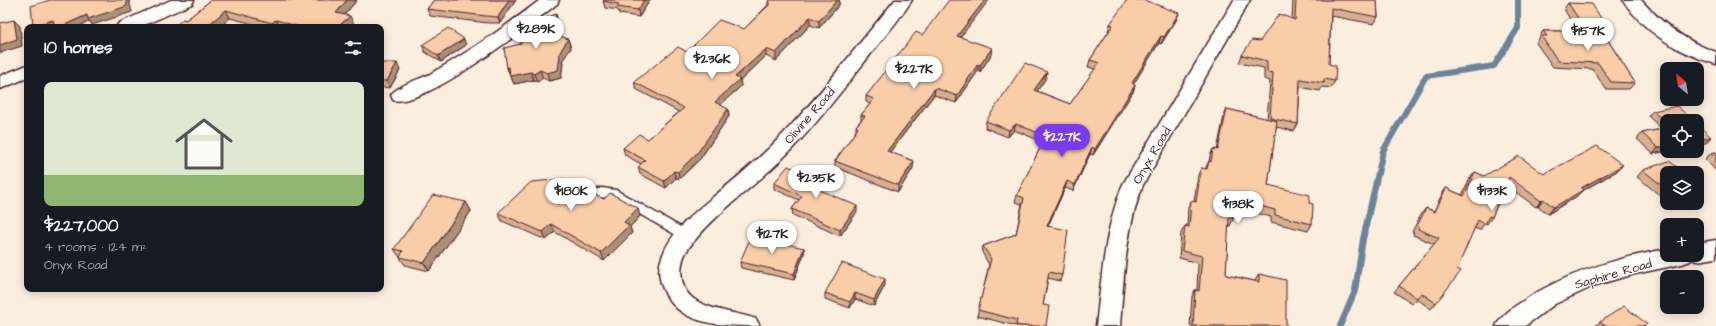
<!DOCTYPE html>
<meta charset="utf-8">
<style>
:root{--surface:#171b24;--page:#242831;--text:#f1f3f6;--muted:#9ea1a6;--line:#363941;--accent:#7c3aed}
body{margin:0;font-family:"Architects Daughter",sans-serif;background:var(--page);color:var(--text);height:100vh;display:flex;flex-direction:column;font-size:15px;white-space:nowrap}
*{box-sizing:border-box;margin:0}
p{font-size:13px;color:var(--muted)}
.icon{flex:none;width:22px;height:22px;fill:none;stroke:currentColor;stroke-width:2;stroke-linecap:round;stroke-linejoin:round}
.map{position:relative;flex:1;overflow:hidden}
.drawer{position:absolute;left:24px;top:24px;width:360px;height:268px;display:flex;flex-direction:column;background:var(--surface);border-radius:8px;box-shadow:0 2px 10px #0003}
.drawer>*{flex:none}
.needle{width:26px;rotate:330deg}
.buttons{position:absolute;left:1660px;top:62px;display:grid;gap:8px}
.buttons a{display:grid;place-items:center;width:44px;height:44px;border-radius:8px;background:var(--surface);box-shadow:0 2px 10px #0003;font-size:20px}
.price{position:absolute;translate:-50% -34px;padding:0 9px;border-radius:14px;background:#fff;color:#222;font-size:13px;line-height:26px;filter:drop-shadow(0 1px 2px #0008)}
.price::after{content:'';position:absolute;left:50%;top:24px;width:12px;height:9px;margin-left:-6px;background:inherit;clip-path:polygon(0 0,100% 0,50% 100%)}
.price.current{background:var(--accent);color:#fff}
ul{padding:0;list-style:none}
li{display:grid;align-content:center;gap:8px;height:212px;padding:0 20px}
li+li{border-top:1px solid var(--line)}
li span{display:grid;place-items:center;height:124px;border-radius:8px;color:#555}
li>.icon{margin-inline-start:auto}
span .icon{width:72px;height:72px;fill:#fffc;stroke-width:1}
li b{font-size:17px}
h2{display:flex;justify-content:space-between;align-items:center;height:48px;padding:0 20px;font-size:17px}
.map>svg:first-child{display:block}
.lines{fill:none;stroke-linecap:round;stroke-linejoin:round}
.stream{stroke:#6c8499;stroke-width:6}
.service-casing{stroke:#4a1f2b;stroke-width:3}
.minor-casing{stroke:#4a1f2b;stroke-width:3}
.service{fill:#fdfcf7;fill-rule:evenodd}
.minor{fill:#fdfcf7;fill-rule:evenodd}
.wall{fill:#d6b090;stroke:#4a1f2b}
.shaded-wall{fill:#ae9076;stroke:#4a1f2b}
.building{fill:#f9cda8;stroke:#4a1f2b}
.labels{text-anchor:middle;stroke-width:3;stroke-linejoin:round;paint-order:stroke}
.street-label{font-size:13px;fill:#4a1f2b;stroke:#fdfcf7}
</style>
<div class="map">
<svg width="1716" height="326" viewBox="0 0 1716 326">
<rect width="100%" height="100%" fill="#fceedf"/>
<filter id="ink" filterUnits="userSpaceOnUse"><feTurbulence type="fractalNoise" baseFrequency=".025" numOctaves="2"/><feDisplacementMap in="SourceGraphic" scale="8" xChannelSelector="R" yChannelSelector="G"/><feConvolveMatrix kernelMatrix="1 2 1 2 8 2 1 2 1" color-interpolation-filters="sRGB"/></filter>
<g filter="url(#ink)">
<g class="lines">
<!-- stream -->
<path class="stream" d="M 1340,326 L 1355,291 L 1363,239 L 1383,151 L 1426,76 L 1494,66 L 1518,28 L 1518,0"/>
<defs>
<path id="service" d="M 602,188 L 616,190 L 691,233 L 692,236 L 691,239 L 687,240 L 683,239 L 610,197 C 599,196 589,203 581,201 L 580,198 L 581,195 Z"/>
<path id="minor" d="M 171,0 L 194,0 L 192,4 L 140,27 L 116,27 L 119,23 Z
M 540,0 L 559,0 L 557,4 C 530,25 424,109 393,100 L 391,95 C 396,86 420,79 430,74 C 469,52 505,27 540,0 Z
M 895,0 L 912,0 C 900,19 884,37 870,55 C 841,92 813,129 780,161 C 751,189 711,217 688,249 C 681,259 679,274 684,287 C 693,310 735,311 756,319 L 760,326 C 725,326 683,326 666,295 C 660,284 657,272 661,260 C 671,227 704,205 729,184 C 748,168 767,151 784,133 C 824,91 858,44 895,0 Z
M 1234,0 L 1250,0 L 1143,185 C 1125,231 1124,278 1120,326 L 1096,326 C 1102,277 1104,230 1123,184 Z
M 1623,0 L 1641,0 C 1662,23 1686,42 1716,52 L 1716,64 C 1680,54 1643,32 1623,0 Z
M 27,65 L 27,78 L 0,89 L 0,76 Z
M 1716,240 L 1716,258 L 1697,261 L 1691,259 L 1690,261 L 1682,264 L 1635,274 L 1596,285 L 1555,304 L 1525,326 L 1496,326 C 1502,314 1515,306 1526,299 C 1568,272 1617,258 1667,249 L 1667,255 L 1697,255 L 1697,243 Z"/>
</defs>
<!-- service casing -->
<use href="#service" class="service-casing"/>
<!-- minor casing -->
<use href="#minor" class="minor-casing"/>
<!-- service -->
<use href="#service" class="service"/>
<!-- minor -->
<use href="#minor" class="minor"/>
</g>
<!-- wall -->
<path class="wall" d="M 211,0 L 357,0 L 344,15 L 354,24 L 350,27 L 265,27 L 230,18 L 220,27 L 174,27 L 186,20 Z
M 434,0 L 516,0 L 500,23 L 488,23 L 430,16 L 427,9 Z
M 604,0 L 650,0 L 639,17 L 619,14 L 618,10 L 605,8 L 603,1 Z
M 1293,0 L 1377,0 L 1378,17 L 1374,24 L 1331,16 L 1329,64 L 1335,81 L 1331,88 L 1322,87 L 1320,91 L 1300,87 L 1298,124 L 1294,131 L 1276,127 L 1268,185 L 1309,203 L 1312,224 L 1308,231 L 1271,222 L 1271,217 L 1234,207 L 1233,219 L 1230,226 L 1228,226 L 1226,275 L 1255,281 L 1259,274 L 1286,326 L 1190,326 L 1192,296 L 1195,290 L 1197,290 L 1198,263 L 1179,258 L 1181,233 L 1185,226 L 1187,226 L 1188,208 L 1191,201 L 1194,202 L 1198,175 L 1201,168 L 1205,169 L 1209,161 L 1210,156 L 1213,149 L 1217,150 L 1224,116 L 1227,109 L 1267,119 L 1270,81 L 1264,79 L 1264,68 L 1239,63 L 1242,55 L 1260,41 L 1292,19 Z
M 839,1 L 839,5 L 819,28 L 810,25 L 776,61 L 766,56 L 740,81 L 741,86 L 720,105 L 728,109 L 729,116 L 700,159 L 679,179 L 676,178 L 666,188 L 640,174 L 638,167 L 641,164 L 625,155 L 623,148 L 648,139 L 679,112 L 636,89 L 634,82 L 687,52 L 744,29 L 768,5 L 768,2 Z
M 1568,3 L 1608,29 L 1604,34 L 1635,83 L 1629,89 L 1606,89 L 1592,69 L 1553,67 L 1536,43 L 1539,39 L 1539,38 L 1543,31 L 1577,31 L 1564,9 Z
M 1177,19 L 1161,44 L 1159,43 L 1133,84 L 1135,85 L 1133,92 L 1093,155 L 1090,154 L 1073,191 L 1065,188 L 1048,226 L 1062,275 L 1060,281 L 1048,278 L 1043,305 L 1046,326 L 1016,326 L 977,316 L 989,265 L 982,252 L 983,246 L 1016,234 L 1022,204 L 1015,202 L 1017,195 L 1043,142 L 1014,130 L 1008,137 L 985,128 L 986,121 L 1046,78 L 1037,91 L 1070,104 L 1095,69 L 1088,67 L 1090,60 L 1109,31 L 1108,31 L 1110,24 Z
M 558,22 L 556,35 L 568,39 L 571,48 L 562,61 L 563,63 L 561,78 L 549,81 L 543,78 L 537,82 L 534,80 L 514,84 L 507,68 L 520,44 L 534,26 Z
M 922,35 L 961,37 L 991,55 L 980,72 L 978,71 L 956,103 L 934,95 L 890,152 L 913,168 L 898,192 L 835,167 L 835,161 L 856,131 L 856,126 L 861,120 L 861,115 L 870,104 L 866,102 L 866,96 Z
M 422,45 L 466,45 L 441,62 L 425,52 Z
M 381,63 L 400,70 L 390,88 L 381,87 Z
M 1653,111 L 1667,121 L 1667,151 L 1653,154 L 1637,139 L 1642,133 L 1662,129 L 1648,116 Z
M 1716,152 L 1716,171 L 1705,159 L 1711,153 Z
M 1643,170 L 1667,173 L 1667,195 L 1662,197 L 1637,177 Z
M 1617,171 L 1582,191 L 1577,196 L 1548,214 L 1538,206 L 1536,207 L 1506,185 L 1492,217 L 1487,224 L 1485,223 L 1480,230 L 1474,228 L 1436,303 L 1431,309 L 1417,299 L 1412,304 L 1394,292 L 1434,244 L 1413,235 L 1414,233 L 1412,232 L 1421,214 L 1426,208 L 1434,211 L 1442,194 L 1446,188 L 1462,195 L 1470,178 L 1475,172 L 1484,176 L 1544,174 Z
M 817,179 L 817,186 L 815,188 L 857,212 L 840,236 L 793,215 L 792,209 L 799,200 L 774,189 L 774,183 Z
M 577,186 L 579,194 L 640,216 L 630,227 L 632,233 L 604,261 L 555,232 L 546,240 L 502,221 L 498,213 Z
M 466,202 L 471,211 L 429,271 L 405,265 L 394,249 Z
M 804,248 L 804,254 L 794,280 L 741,268 L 740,262 Z
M 885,285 L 874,306 L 855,299 L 850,308 L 825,299 L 825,293 Z
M 1600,322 L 1644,326 L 1595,326 Z"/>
<!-- shaded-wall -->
<path class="shaded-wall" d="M 126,0 L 129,0 L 132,12 L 92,25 L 90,21 L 77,27 L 60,27 L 87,15 Z
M 347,0 L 357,0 L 340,20 L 336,13 Z
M 509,0 L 516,0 L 500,23 L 498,17 Z
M 644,0 L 650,0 L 639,17 L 638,10 Z
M 837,0 L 840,0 L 839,1 L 839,5 L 819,28 L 819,21 Z
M 985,0 L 989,0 L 956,43 L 957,36 Z
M 226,10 L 230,18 L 220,27 L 206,27 Z
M 1179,13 L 1177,19 L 1161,44 L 1164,37 Z
M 556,14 L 558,22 L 555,41 L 552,33 Z
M 350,16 L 354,24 L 350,27 L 338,27 Z
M 810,17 L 810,25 L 776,61 L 776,53 Z
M 14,20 L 20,26 L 22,46 L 0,53 L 0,45 Z
M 53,20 L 55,27 L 34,27 L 33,26 Z
M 276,20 L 280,27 L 275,27 L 272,23 Z
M 1161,36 L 1159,43 L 1130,90 L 1132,83 Z
M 464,39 L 466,45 L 441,62 L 438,56 Z
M 568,39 L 571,48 L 562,61 L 563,63 L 561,78 L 549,81 L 547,73 Z
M 992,48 L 991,55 L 980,72 L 980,65 Z
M 766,49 L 766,56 L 740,81 L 741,86 L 716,109 L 715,102 L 735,77 Z
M 397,63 L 400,70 L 390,88 L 387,81 Z
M 978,64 L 978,71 L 956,103 L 957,96 Z
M 509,67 L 531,72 L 534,80 L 514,84 L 507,68 Z
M 540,70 L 543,78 L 537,82 L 534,74 Z
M 1047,72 L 1046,78 L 1033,97 L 1034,90 Z
M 1135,85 L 1133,92 L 1093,155 L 1095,149 Z
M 935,88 L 934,95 L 886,157 L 887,151 Z
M 728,109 L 729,116 L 700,159 L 679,179 L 678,172 Z
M 1016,124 L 1014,130 L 1008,137 L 1009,130 Z
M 1711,137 L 1706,143 L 1697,144 L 1697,140 Z
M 1667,146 L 1667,151 L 1653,154 L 1658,148 Z
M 1092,147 L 1090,154 L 1073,191 L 1075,185 Z
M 914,161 L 913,168 L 898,192 L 898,185 Z
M 1623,165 L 1617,171 L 1582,191 L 1577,196 L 1548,214 L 1554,207 L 1581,188 Z
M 674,171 L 676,178 L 666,188 L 664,181 Z
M 817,179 L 817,186 L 812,192 L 811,186 Z
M 1067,181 L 1065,188 L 1045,232 L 1047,226 Z
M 577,186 L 580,195 L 579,198 L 576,190 Z
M 1667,192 L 1667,195 L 1662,197 Z
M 1543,199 L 1538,206 L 1536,207 L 1541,201 Z
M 466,202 L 471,211 L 429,271 L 424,263 Z
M 857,206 L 857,212 L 840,236 L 840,230 Z
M 638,208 L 640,216 L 630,227 L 632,233 L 604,261 L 601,253 L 624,222 Z
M 551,224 L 555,232 L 546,240 L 543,232 Z
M 804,248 L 804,254 L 794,280 L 794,274 Z
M 885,279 L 885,285 L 874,306 L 874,300 Z
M 855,293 L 855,299 L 850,308 L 850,302 Z"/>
<!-- building -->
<path class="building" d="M 50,0 L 126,0 L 127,6 L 88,19 L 87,15 L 60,27 L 55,27 L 53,20 L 33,26 L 31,6 Z
M 211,0 L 347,0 L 336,13 L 350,16 L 338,27 L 300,27 L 276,20 L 272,23 L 226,10 L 206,27 L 174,27 L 183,19 L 186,20 Z
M 434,0 L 509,0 L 498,17 L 486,16 L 427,9 Z
M 604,0 L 644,0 L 638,10 L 617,7 L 619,4 L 603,1 Z
M 770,0 L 837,0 L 819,21 L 810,17 L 776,53 L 766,49 L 735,77 L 740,79 L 715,102 L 728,109 L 698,152 L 678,172 L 674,171 L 664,181 L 638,167 L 645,160 L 623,148 L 639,134 L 648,139 L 684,108 L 634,82 L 678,47 L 687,52 L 719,20 L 744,29 L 771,3 L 768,2 Z
M 949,0 L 985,0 L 957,36 L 992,48 L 980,65 L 978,64 L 957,96 L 935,88 L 887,151 L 914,161 L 898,185 L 835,161 L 858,128 L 856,126 L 865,116 L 861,115 L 874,99 L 866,96 L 916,32 L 922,35 Z
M 1127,0 L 1144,0 L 1179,13 L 1164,37 L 1161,36 L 1132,83 L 1135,85 L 1095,149 L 1092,147 L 1075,185 L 1067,181 L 1047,226 L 1068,230 L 1062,275 L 1049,272 L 1043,305 L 1049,306 L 1046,326 L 1021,326 L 1016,325 L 1017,320 L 978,310 L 991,259 L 983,246 L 1016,234 L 1024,198 L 1017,195 L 1046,136 L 1016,124 L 1009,130 L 986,121 L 1025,63 L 1047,72 L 1034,90 L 1070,104 L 1099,63 L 1090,60 L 1113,25 L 1110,24 Z
M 1296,0 L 1377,0 L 1378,17 L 1331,8 L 1329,64 L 1336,66 L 1335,81 L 1324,79 L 1324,83 L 1300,79 L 1298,124 L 1270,118 L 1273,73 L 1267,72 L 1267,61 L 1242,55 L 1252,40 L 1260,41 L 1279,14 L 1295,20 Z
M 1568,3 L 1592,4 L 1608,29 L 1584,27 Z
M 556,14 L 552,33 L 568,39 L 559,54 L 560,55 L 558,70 L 547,73 L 540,70 L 534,74 L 531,72 L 510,76 L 509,67 L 507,68 L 504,48 L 520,44 L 532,26 L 534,26 L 541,20 Z
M 14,20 L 17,39 L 0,45 L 0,23 Z
M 448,28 L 464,39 L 438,56 L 422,45 Z
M 1543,31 L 1602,31 L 1635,83 L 1611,82 L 1598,63 L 1558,61 L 1541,36 L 1547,36 Z
M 381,63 L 397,63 L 387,81 L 381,81 Z
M 1677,106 L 1693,121 L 1667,121 L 1667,124 L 1653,111 Z
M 1227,109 L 1277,121 L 1268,185 L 1310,195 L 1309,203 L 1313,204 L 1312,224 L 1275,215 L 1275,210 L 1234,199 L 1233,219 L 1229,218 L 1226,275 L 1259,282 L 1259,274 L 1286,280 L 1286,326 L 1193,326 L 1195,290 L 1199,291 L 1202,256 L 1182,251 L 1185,226 L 1189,227 L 1191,201 L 1196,202 L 1201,168 L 1207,169 L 1209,161 L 1211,162 L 1213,149 L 1218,150 Z
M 1697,124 L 1711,137 L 1697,140 Z
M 1667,128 L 1667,146 L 1658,148 L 1642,133 Z
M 1597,146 L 1623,165 L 1581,188 L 1583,190 L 1554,207 L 1543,199 L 1541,201 L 1509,177 L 1492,217 L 1489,216 L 1485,224 L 1478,220 L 1457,269 L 1461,271 L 1436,303 L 1421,293 L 1417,298 L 1399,286 L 1439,238 L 1418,229 L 1419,227 L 1417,226 L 1426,208 L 1435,212 L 1446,188 L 1464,196 L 1475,172 L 1484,176 L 1519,156 L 1544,174 Z
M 1716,152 L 1716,158 L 1711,153 Z
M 1669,161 L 1685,173 L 1667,173 L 1667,190 L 1643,170 Z
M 788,166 L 817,179 L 811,186 L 857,206 L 840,230 L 792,209 L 802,196 L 774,183 Z
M 563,179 L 577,186 L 576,190 L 578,194 L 590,193 L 604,199 L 610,193 L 638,208 L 624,222 L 629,225 L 601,253 L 551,224 L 543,232 L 498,213 L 531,182 Z
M 433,195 L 466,202 L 424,263 L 400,257 L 403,251 L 394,249 Z
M 751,236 L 804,248 L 794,274 L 740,262 Z
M 842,263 L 885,279 L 874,300 L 855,293 L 850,302 L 825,293 Z
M 1624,306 L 1647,324 L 1643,326 L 1605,326 L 1600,322 Z"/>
</g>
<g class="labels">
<!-- street labels -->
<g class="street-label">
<text transform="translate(809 115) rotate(-49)" y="5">Olivine Road</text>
<text transform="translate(1151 155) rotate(-60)" y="5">Onyx Road</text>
<text transform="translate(1613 273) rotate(-16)" y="5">Saphire Road</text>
</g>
</g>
</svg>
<div class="buttons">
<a><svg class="needle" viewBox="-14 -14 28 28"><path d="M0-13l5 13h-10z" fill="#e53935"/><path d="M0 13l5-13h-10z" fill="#9ea1a6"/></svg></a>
<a><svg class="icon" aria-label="locate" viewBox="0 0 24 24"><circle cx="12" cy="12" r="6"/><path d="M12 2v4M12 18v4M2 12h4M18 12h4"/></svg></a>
<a><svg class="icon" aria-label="layers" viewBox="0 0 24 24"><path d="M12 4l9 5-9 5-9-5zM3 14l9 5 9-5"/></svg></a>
<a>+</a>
<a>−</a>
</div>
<b class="price" style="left:536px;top:50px">$289K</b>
<b class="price" style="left:1588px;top:52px">$157K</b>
<b class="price" style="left:712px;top:80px">$236K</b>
<b class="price" style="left:914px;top:90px">$227K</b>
<b class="price current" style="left:1062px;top:158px">$227K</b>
<b class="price" style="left:816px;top:199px">$235K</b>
<b class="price" style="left:571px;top:212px">$180K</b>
<b class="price" style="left:1492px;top:212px">$133K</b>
<b class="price" style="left:1238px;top:225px">$138K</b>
<b class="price" style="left:772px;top:255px">$127K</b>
<section class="drawer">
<h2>10 homes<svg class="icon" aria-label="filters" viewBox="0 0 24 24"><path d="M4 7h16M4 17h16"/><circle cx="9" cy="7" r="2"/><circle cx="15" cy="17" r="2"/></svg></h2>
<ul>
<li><span style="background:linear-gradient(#dfe7d0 75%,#8fb573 0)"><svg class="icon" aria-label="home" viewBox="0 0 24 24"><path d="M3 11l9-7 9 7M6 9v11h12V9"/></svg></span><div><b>$227,000</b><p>4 rooms · 124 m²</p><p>Onyx Road</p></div></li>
</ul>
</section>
</div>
